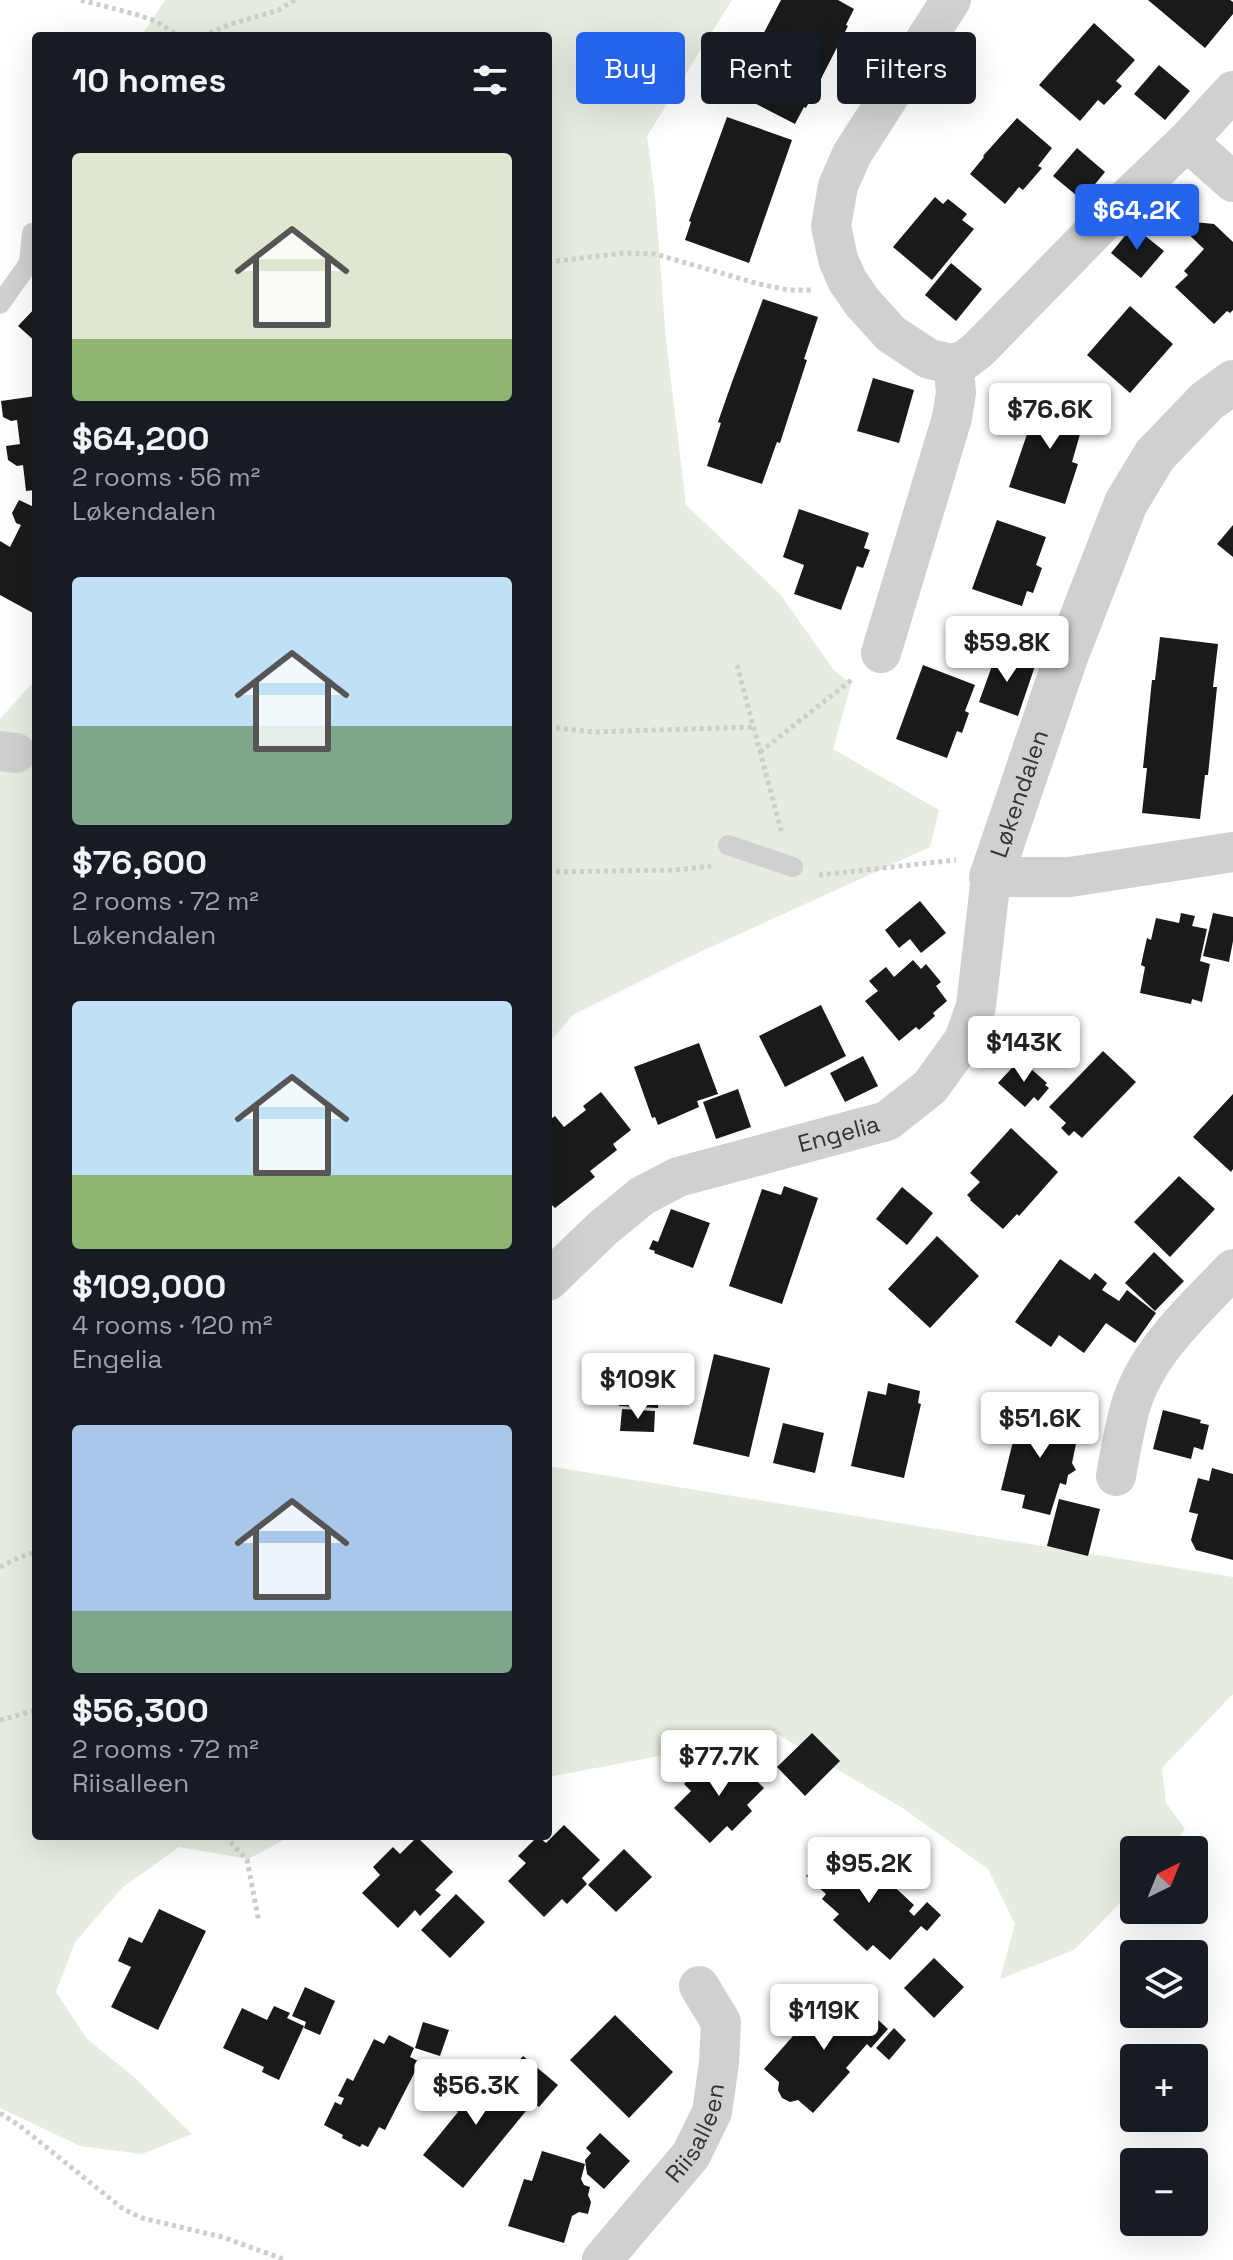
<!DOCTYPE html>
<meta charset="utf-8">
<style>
:root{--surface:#171b24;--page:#242831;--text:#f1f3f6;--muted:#9ea1a6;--accent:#2563eb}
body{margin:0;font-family:"Space Grotesk",sans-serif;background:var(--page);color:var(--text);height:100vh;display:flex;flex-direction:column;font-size:30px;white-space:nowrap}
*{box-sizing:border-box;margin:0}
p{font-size:26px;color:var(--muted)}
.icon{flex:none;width:44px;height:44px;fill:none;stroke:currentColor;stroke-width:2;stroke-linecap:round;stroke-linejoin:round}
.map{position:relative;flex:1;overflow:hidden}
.side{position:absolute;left:32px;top:32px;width:520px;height:1808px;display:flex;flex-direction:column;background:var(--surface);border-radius:8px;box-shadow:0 8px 32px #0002}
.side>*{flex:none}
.guide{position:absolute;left:576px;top:32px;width:536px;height:72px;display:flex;gap:16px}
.needle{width:52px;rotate:43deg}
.tools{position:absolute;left:1120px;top:1836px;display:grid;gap:16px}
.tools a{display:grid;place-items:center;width:88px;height:88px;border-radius:8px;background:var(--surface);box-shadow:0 8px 32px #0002;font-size:40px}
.price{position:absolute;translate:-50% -68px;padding:0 18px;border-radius:8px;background:#fff;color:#222;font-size:26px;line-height:52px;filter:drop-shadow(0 2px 4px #0008)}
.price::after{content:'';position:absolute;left:50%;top:48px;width:24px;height:18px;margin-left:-12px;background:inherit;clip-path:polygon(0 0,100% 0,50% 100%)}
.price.current{background:var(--accent);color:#fff}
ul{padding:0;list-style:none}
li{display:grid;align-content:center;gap:16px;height:424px;padding:0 40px}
li span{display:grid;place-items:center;height:248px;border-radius:8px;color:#555}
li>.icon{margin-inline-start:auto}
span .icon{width:144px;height:144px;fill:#fffc;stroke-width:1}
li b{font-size:34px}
h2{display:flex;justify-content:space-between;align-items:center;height:96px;padding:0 40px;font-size:34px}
.tag{padding:0 28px;border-radius:8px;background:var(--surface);box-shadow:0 8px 32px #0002;font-size:28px;line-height:72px}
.tag.current{background:var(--accent);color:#fff}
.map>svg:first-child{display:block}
.green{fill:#e6ecdf}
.building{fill:#1a1a1a}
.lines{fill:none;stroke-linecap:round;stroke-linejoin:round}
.path{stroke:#cdcdcd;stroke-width:5;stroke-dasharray:4 4;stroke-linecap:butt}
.service{stroke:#d0d0d0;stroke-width:20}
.minor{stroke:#d0d0d0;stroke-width:40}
.tertiary{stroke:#d0d0d0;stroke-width:44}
.labels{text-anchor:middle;stroke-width:8;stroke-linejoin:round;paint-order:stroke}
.street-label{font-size:24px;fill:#333;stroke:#fff}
</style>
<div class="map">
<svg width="1233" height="2260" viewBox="0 0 1233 2260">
<rect width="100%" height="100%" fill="#fff"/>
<!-- green -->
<path class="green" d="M 165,0 L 732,0 L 647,136 L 655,197 L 666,340 L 686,505 L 780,594 L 833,669 L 851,684 L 833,749 L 939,810 L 930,847 L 689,957 L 573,1015 L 548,1044 L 548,36 L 141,36 Z
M 36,679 L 36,1836 L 292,1836 L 248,1859 L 179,1847 L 122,1888 L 75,1942 L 56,1992 L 87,2039 L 134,2077 L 192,2134 L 142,2154 L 80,2146 L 0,2108 L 0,719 Z
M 548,1466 L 1233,1577 L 1233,1694 L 1162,1768 L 1166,1803 L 1185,1829 L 1168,1850 L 1134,1850 L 1134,1889 L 1074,1950 L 1000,1979 L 1015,1924 L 988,1869 L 901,1807 L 777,1734 L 548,1777 Z"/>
<!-- building -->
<path class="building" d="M 781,0 L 838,0 L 854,9 L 846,25 L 848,26 L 806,108 L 804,107 L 795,124 L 741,96 L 750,79 L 742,75 Z
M 1148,0 L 1230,0 L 1233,2 L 1233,14 L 1205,48 Z
M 1094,23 L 1135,60 L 1116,81 L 1122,86 L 1104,105 L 1098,100 L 1080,121 L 1039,85 Z
M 1159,65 L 1190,91 L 1165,120 L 1134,94 Z
M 727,117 L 792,140 L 749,263 L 685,240 L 691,222 L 689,221 Z
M 1017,118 L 1052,148 L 1038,166 L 1042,168 L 1023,190 L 1019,187 L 1005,204 L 970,174 L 984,157 L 983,156 Z
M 1077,148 L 1105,172 L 1082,200 L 1053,176 Z
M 935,197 L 943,204 L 948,199 L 967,214 L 962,220 L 974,229 L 932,280 L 893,247 Z
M 1194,222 L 1214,224 L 1233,242 L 1233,310 L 1230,313 L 1227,311 L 1214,324 L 1175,287 L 1188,275 L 1184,271 L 1204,249 L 1185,231 Z
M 1133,226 L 1164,251 L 1141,278 L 1111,253 Z
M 951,263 L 982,289 L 956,321 L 925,295 Z
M 763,299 L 818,317 L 804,359 L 807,360 L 793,403 L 780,443 L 777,442 L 762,484 L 707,466 L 721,423 L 718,422 L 732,382 Z
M 1130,306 L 1173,344 L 1130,393 L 1087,355 Z
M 36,307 L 36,342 L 18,326 Z
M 873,378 L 914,390 L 899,443 L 857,431 Z
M 1041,393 L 1068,402 L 1085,417 L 1072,462 L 1078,464 L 1065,504 L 1009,487 Z
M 36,396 L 36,490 L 26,491 L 23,465 L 17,466 L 8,460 L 6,446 L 20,444 L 17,420 L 11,421 L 3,417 L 1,401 Z
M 19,500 L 36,508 L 36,606 L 33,613 L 0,595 L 0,541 L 10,547 L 21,525 L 16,523 L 12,513 Z
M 799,509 L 869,533 L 864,548 L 870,550 L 863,568 L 857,566 L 841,610 L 794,594 L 804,565 L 783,557 Z
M 997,520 L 1046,537 L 1036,565 L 1042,568 L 1033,593 L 1027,591 L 1022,606 L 972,589 Z
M 1233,525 L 1233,557 L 1217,544 Z
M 1037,617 L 1047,620 L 1044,630 L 1045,631 L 1036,661 L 999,649 L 1009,619 L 1033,627 Z
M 1160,637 L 1218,644 L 1213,687 L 1217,687 L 1208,775 L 1205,775 L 1200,819 L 1142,813 L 1147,768 L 1143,768 L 1152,680 L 1155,680 Z
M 997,652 L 1035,666 L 1018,716 L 979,702 Z
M 923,665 L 975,685 L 965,711 L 969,713 L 962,733 L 957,731 L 947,758 L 896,739 Z
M 920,901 L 946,933 L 921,953 L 910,939 L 899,948 L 885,930 Z
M 1181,913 L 1195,916 L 1192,926 L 1207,929 L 1200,961 L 1210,964 L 1202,1002 L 1192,999 L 1191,1004 L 1140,993 L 1145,967 L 1141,965 L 1147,938 L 1151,940 L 1156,918 L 1179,923 Z
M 1213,913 L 1233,917 L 1233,941 L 1229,962 L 1203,956 Z
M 913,960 L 921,969 L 926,964 L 941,982 L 936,986 L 947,1001 L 933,1013 L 935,1016 L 919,1030 L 916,1027 L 899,1041 L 865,1001 L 878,991 L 869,981 L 886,967 L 894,977 Z
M 821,1005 L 846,1056 L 785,1087 L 759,1036 Z
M 699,1043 L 718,1094 L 697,1101 L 699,1107 L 658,1125 L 655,1117 L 652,1118 L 634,1067 Z
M 1103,1051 L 1136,1082 L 1082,1138 L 1074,1131 L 1069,1136 L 1061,1128 L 1066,1123 L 1049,1107 Z
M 863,1056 L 878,1086 L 845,1102 L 830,1073 Z
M 1020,1059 L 1047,1083 L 1045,1085 L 1049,1088 L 1038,1101 L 1034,1097 L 1025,1107 L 998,1083 Z
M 738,1089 L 751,1127 L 716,1139 L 703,1102 Z
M 601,1092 L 631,1130 L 613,1144 L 617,1150 L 590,1171 L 595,1177 L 555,1208 L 548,1201 L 548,1121 L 555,1116 L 564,1127 L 586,1110 L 583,1106 Z
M 1233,1094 L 1233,1169 L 1231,1172 L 1193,1137 Z
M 1011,1128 L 1058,1172 L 1019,1216 L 1017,1214 L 1003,1229 L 970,1200 L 971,1199 L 967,1195 L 980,1182 L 970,1173 Z
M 1179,1176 L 1215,1209 L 1170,1257 L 1134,1222 Z
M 784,1186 L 818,1198 L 782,1304 L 729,1286 L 762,1189 L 781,1195 Z
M 902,1187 L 933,1213 L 907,1245 L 876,1219 Z
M 671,1209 L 710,1223 L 693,1268 L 654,1253 L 655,1251 L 649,1249 L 653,1240 L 658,1242 Z
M 937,1236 L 979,1276 L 930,1328 L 888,1289 Z
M 1154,1252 L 1184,1281 L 1155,1311 L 1125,1283 Z
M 1060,1259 L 1090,1280 L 1095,1273 L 1107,1283 L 1102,1290 L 1119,1301 L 1127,1290 L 1156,1313 L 1135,1343 L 1106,1323 L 1084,1353 L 1059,1335 L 1051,1347 L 1015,1322 Z
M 714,1354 L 770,1368 L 749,1457 L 693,1444 Z
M 622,1364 L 661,1366 L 658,1408 L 619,1406 Z
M 888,1383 L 920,1391 L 918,1403 L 921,1404 L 904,1478 L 851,1466 L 868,1391 L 886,1395 Z
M 622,1409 L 655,1411 L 654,1432 L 620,1431 Z
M 1021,1409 L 1074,1423 L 1070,1442 L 1076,1444 L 1072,1463 L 1076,1470 L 1068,1475 L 1066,1485 L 1060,1483 L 1050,1515 L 1022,1508 L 1025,1495 L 1001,1490 Z
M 1163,1410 L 1201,1420 L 1200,1423 L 1209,1425 L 1203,1450 L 1194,1447 L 1191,1459 L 1153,1449 Z
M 783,1423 L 824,1433 L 815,1473 L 773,1463 Z
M 1212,1468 L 1233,1474 L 1233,1560 L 1196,1550 L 1191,1540 L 1198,1514 L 1189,1512 L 1198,1478 L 1209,1481 Z
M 1059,1499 L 1100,1509 L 1088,1556 L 1047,1546 Z
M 812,1733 L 840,1761 L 805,1796 L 777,1767 Z
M 728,1753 L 764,1788 L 747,1805 L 752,1811 L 732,1831 L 727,1826 L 710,1843 L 674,1808 L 691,1791 L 684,1784 L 704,1763 L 712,1770 Z
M 564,1825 L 600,1860 L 582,1878 L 587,1884 L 567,1904 L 562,1899 L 544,1917 L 508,1881 L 526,1863 L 518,1856 L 538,1836 L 546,1843 Z
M 417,1837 L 453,1872 L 435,1890 L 441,1895 L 420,1916 L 415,1910 L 398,1928 L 362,1893 L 380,1875 L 373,1867 L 393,1847 L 400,1854 Z
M 831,1848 L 851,1866 L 854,1862 L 868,1875 L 874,1868 L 914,1905 L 909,1911 L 914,1916 L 927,1902 L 941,1915 L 927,1931 L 921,1926 L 890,1960 L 873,1945 L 867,1951 L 833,1920 L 839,1914 L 822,1899 L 826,1894 L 806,1876 Z
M 624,1849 L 652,1877 L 616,1912 L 588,1885 Z
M 456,1894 L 485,1922 L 450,1958 L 421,1930 Z
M 159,1909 L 206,1931 L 158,2030 L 111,2007 L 131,1967 L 118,1961 L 129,1937 L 142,1943 Z
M 934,1958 L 964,1987 L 934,2018 L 904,1988 Z
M 305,1987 L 335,2001 L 320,2035 L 304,2028 L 306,2022 L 292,2016 Z
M 844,1989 L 888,2029 L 871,2048 L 867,2044 L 846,2068 L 850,2072 L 813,2113 L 798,2100 L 790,2102 L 782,2098 L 778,2090 L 779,2082 L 764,2069 L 800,2028 L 805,2032 Z
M 274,2006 L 290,2013 L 287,2018 L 304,2026 L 279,2080 L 262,2072 L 264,2067 L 223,2048 L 242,2008 L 267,2020 Z
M 615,2015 L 673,2072 L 629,2118 L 570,2060 Z
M 423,2022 L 449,2030 L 440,2056 L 415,2048 Z
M 894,2028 L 906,2040 L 889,2060 L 876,2048 Z
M 389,2035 L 414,2048 L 410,2057 L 420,2062 L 385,2130 L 379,2127 L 368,2147 L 362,2144 L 360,2147 L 342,2138 L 343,2135 L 324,2125 L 335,2102 L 341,2105 L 344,2098 L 338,2096 L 347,2078 L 353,2081 L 374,2039 L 384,2044 Z
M 523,2056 L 558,2085 L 539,2107 L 504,2079 Z
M 483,2067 L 530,2106 L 463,2188 L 423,2155 L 458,2112 L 451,2106 Z
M 600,2133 L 630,2161 L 604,2189 L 587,2174 L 585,2160 L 591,2153 L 586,2148 Z
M 542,2151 L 585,2164 L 581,2179 L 584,2185 L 590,2187 L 588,2195 L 591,2202 L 588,2214 L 579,2212 L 572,2216 L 564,2243 L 508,2226 L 524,2179 L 532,2181 Z"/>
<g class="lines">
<!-- path -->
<path class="path" d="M 81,0 L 138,15 L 155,21 L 180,36
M 202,36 L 231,24 L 279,10 L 295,0
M 548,262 L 624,253 L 655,254 L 759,284 L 788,290 L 812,290
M 737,665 L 782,834
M 548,727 L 593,732 L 753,727
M 760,752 L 854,678
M 548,872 L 676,870 L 711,866
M 819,875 L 956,860
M 0,1567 L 20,1557 L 36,1552
M 0,1720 L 36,1710
M 225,1836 L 247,1860 L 259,1922
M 0,2113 L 20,2126 L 123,2209 L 142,2218 L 222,2237 L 286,2260"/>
<!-- service -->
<path class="service" d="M 0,304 L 29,263 L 32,233
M 728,845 L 793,867"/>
<!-- minor -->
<g class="minor">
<path d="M 951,0 L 852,154 L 838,186 L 831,226 L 838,259 L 847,280 L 862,302 L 891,334 L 929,359 L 953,364"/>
<path d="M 1233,91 L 1187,141 L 1233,182"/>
<path d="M 881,653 L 952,418 L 956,392 L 953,364 L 965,360 L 978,350 L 1113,212 L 1187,141"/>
<path d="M 0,751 L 16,753"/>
<path id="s1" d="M 548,1281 L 603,1228 L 642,1196 L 678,1177 L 887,1121 L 930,1087 L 964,1040 L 976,1006 L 991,877 L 1070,877 L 1233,852"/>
<path d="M 1116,1476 C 1120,1453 1124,1430 1130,1408 C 1146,1352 1194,1310 1233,1269"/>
<path id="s2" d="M 602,2260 L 691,2155 L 712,2112 L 719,2063 L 721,2022 L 699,1986"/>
</g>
<!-- tertiary -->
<path class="tertiary" id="s3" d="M 991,877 L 1066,657 L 1126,503 L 1155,455 L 1207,401 L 1233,382"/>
</g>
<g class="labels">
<!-- street labels -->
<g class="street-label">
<text dy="8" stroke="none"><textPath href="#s3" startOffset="88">Løkendalen</textPath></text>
<text dy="8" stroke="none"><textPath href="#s1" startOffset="334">Engelia</textPath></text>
<text dy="8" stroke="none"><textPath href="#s2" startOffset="160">Riisalleen</textPath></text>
</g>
</g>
</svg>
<div class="tools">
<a><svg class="needle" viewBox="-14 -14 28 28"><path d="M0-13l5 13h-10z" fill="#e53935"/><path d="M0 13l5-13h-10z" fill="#9ea1a6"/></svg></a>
<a><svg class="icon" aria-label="layers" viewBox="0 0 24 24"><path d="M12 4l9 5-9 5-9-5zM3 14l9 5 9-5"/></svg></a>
<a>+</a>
<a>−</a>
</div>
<b class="price current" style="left:1137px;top:252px">$64.2K</b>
<b class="price" style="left:1050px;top:451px">$76.6K</b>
<b class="price" style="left:1007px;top:684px">$59.8K</b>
<b class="price" style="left:1024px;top:1084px">$143K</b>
<b class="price" style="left:638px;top:1421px">$109K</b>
<b class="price" style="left:1040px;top:1460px">$51.6K</b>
<b class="price" style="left:719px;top:1798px">$77.7K</b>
<b class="price" style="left:869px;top:1905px">$95.2K</b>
<b class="price" style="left:824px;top:2052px">$119K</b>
<b class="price" style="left:476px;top:2127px">$56.3K</b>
<div class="guide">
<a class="tag current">Buy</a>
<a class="tag">Rent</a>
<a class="tag">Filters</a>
</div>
<section class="side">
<h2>10 homes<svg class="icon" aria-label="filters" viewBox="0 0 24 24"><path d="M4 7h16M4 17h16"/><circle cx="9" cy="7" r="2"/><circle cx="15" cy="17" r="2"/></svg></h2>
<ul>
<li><span style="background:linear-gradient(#dfe7d0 75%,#8fb573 0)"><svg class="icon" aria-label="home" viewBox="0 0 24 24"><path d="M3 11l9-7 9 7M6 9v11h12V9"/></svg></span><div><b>$64,200</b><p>2 rooms · 56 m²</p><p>Løkendalen</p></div></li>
<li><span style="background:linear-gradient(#bfe0f5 60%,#7fa58c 0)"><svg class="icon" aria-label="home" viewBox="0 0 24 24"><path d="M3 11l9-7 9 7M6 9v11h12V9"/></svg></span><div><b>$76,600</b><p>2 rooms · 72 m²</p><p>Løkendalen</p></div></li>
<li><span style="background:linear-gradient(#bfe0f5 70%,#8fb573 0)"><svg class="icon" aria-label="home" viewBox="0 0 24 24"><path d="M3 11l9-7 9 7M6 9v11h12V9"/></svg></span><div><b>$109,000</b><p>4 rooms · 120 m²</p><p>Engelia</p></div></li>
<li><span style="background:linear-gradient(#a9c7e8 75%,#7fa58c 0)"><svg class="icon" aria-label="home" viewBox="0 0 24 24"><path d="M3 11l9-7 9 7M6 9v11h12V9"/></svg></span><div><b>$56,300</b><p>2 rooms · 72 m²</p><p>Riisalleen</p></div></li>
</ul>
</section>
</div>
